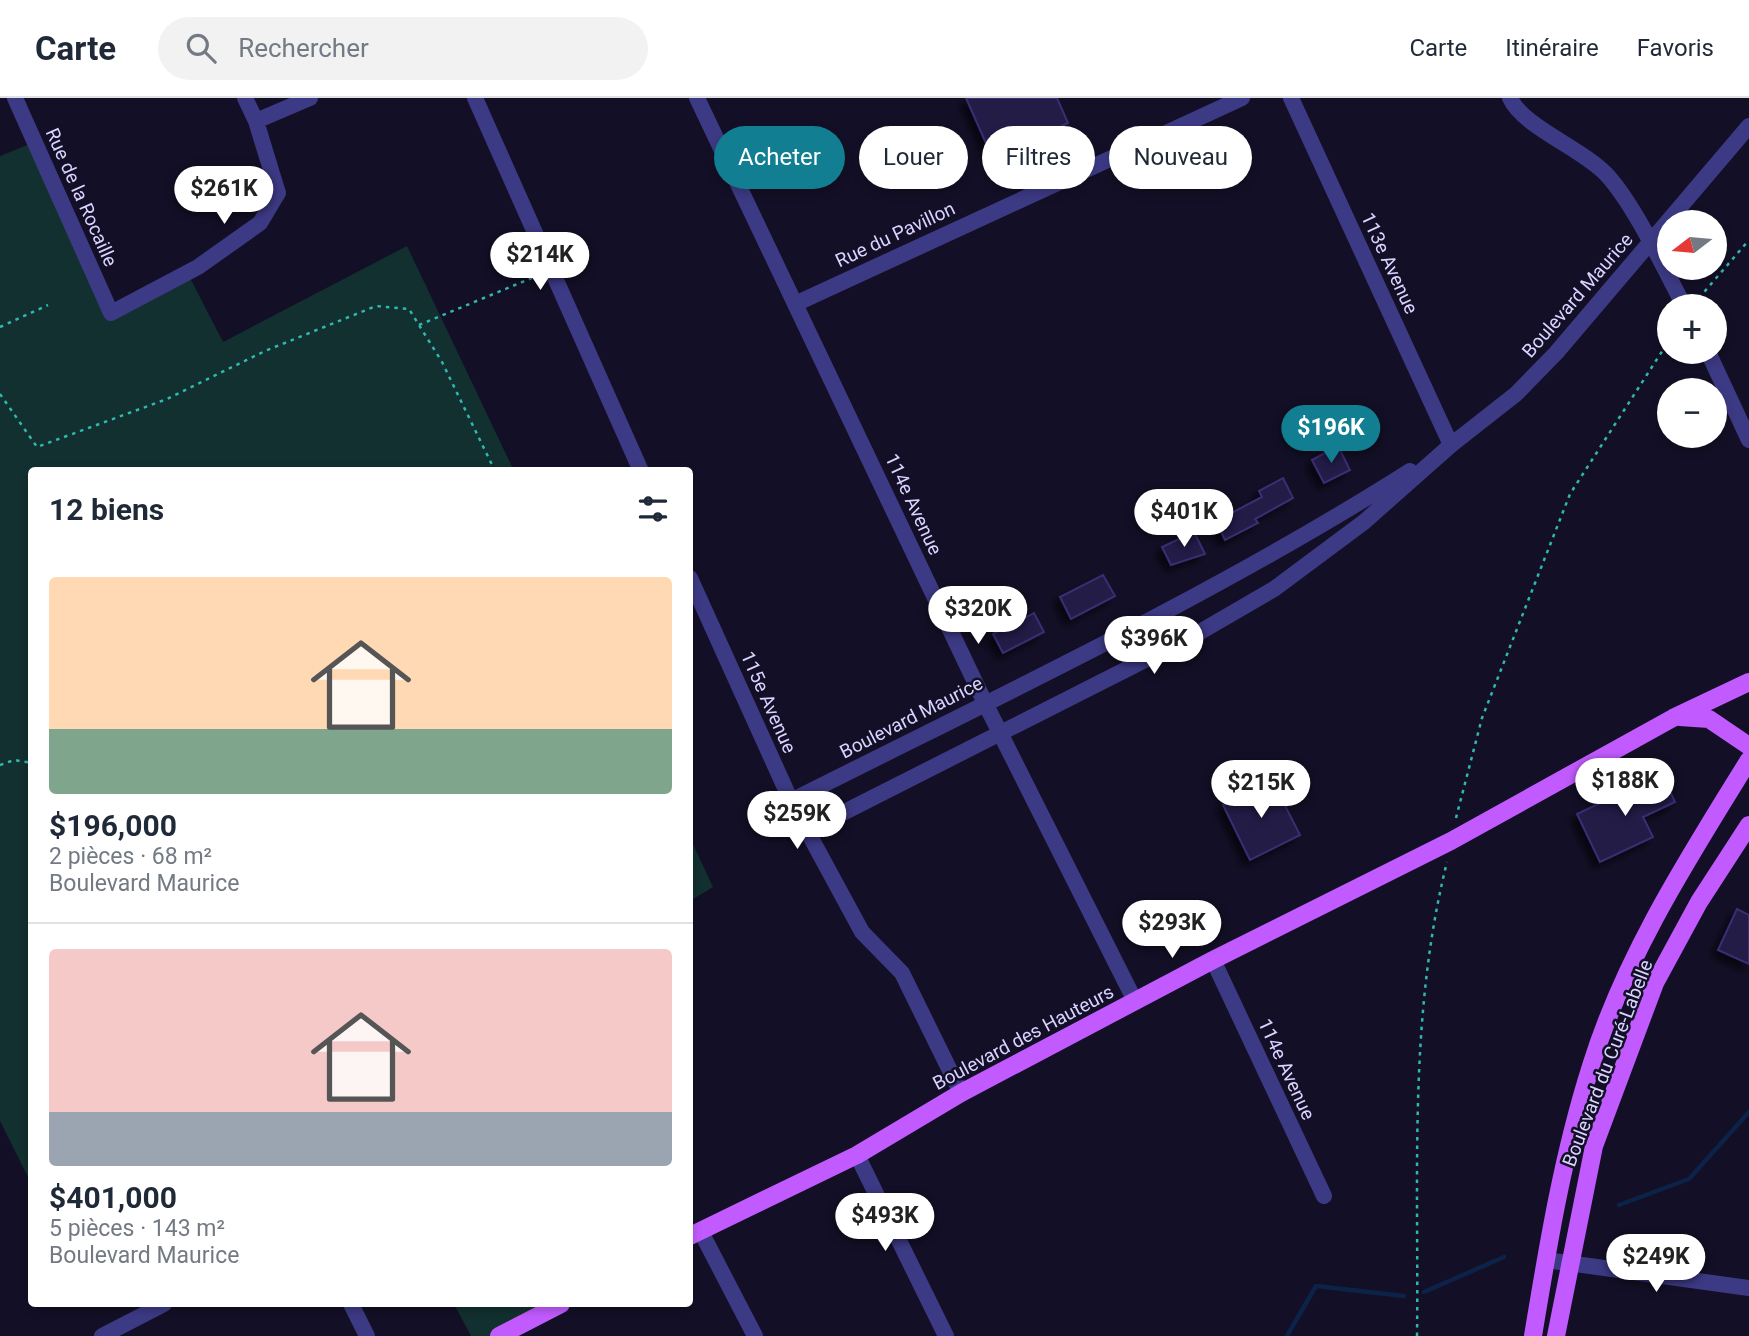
<!DOCTYPE html>
<html lang="fr">
<meta charset="utf-8">
<style>
:root{--surface:#fff;--page:#f2f2f3;--text:#1f2937;--muted:#747a83;--line:#e0e1e3;--accent:#117e91}
body{margin:0;font-family:Roboto,sans-serif;background:var(--page);color:var(--text);height:100vh;display:flex;flex-direction:column;font-size:26px;white-space:nowrap}
*{box-sizing:border-box;margin:0}
p{font-size:23px;color:var(--muted)}
.icon{flex:none;width:38px;height:38px;fill:none;stroke:currentColor;stroke-width:2;stroke-linecap:round;stroke-linejoin:round}
.map{position:relative;flex:1;overflow:hidden}
.drawer{position:absolute;left:28px;top:369px;width:665px;height:840px;display:flex;flex-direction:column;background:var(--surface);border-radius:7px;box-shadow:0 4px 10px #0003}
.drawer>*{flex:none}
.hud{position:absolute;left:714px;top:28px;width:665px;height:63px;display:flex;gap:14px}
.needle{width:46px;rotate:254deg}
.tools{position:absolute;left:1657px;top:112px;display:grid;gap:14px}
.tools a{display:grid;place-items:center;width:70px;height:70px;border-radius:50%;background:var(--surface);box-shadow:0 4px 10px #0003;font-size:35px}
.price{position:absolute;translate:-50% -60px;padding:0 16px;border-radius:24px;background:#fff;color:#222;font-size:23px;line-height:46px;filter:drop-shadow(0 2px 4px #0008)}
.price::after{content:'';position:absolute;left:50%;top:42px;width:21px;height:16px;margin-left:-10px;background:inherit;clip-path:polygon(0 0,100% 0,50% 100%)}
.price.selected{background:var(--accent);color:#fff}
ul{padding:0;list-style:none}
li{display:grid;align-content:center;gap:14px;height:371px;padding:0 21px}
li+li{border-top:2px solid var(--line)}
li span{display:grid;place-items:center;height:217px;border-radius:7px;color:#555}
li>.icon{margin-inline-start:auto}
span .icon{width:126px;height:126px;fill:#fffc;stroke-width:1}
li b{font-size:30px}
h2{display:flex;justify-content:space-between;align-items:center;height:84px;padding:0 21px;font-size:30px}
.pill{padding:0 24px;border-radius:32px;background:var(--surface);box-shadow:0 4px 10px #0003;font-size:24px;line-height:63px}
.pill.selected{background:var(--accent);color:#fff}
header{display:flex;align-items:center;gap:42px;box-sizing:border-box;height:98px;padding:0 35px;background:var(--surface);border-bottom:2px solid var(--line)}
header strong{font-size:33px}
nav{display:flex;gap:38px;margin-inline-start:auto;font-size:24px}
.search{width:490px;height:63px;background:var(--page);display:flex;align-items:center;gap:18px;box-sizing:border-box;padding:0 24px;border-radius:38px;color:var(--muted);font-size:26px}
.map>svg:first-child{display:block}
.green{fill:#12302f}
.lines{fill:none;stroke-linecap:round;stroke-linejoin:round}
.stream{stroke:#0c2248;stroke-width:4.5}
.building{fill:#241b47;stroke:#3b2d73;stroke-width:2;filter:url(#shadow)}
.path{stroke:#2fb8b0;stroke-width:2.5;stroke-dasharray:3.5 5;stroke-linecap:butt}
.minor{stroke:#3d3a85;stroke-width:16}
.major{stroke:#c25bff;stroke-width:18}
.labels{text-anchor:middle;stroke-width:5;stroke-linejoin:round;paint-order:stroke}
.street-label{font-size:19px;fill:#d9d4ff;stroke:#130f26}
</style>
<header>
<strong>Carte</strong>
<div class="search"><svg class="icon" aria-label="search" viewBox="0 0 24 24"><circle cx="10" cy="10" r="6"/><path d="M15 15l6 6"/></svg>Rechercher</div>
<nav><a>Carte</a><a>Itinéraire</a><a>Favoris</a></nav>
</header>
<div class="map">
<svg width="1749" height="1238" viewBox="0 0 1749 1238">
<defs>
<filter id="shadow"><feDropShadow dx="-6" dy="6" stdDeviation="3.5" flood-color="#0009"/></filter>
</defs>
<rect width="100%" height="100%" fill="#130f26"/>
<!-- green -->
<path class="green" d="M 35,44 L 111,217 L 188,176 L 223,244 L 407,148 L 514,373 L 32,373 L 31,1085 L 0,1023 L 0,58 Z
M 690,740 L 713,789 L 690,803 Z
M 454,1206 L 555,1206 L 493,1238 L 471,1238 Z"/>
<g class="lines">
<!-- stream -->
<path class="stream" d="M 1619,1107 L 1689,1081 L 1749,1014
M 1424,1194 L 1504,1159
M 1287,1238 L 1316,1188 L 1404,1198"/>
</g>
<!-- building -->
<path class="building" d="M 966,0 L 1057,0 L 1068,25 L 993,61 Z
M 1338,348 L 1350,372 L 1324,385 L 1312,362 Z
M 1283,380 L 1293,400 L 1255,421 L 1258,425 L 1225,442 L 1216,423 L 1262,399 L 1259,393 Z
M 1194,434 L 1205,456 L 1171,467 L 1162,449 Z
M 1103,477 L 1115,498 L 1071,521 L 1060,499 Z
M 1034,515 L 1044,534 L 1003,555 L 993,536 Z
M 1662,676 L 1675,704 L 1643,719 L 1653,739 L 1600,764 L 1577,716 Z
M 1272,682 L 1300,737 L 1250,762 L 1223,707 Z
M 1737,811 L 1749,817 L 1749,866 L 1718,852 Z"/>
<g class="lines">
<!-- path -->
<path class="path" d="M 1699,200 L 1749,142
M 419,227 L 539,177
M 0,229 L 48,207
M 0,296 L 37,349 L 167,301 L 265,253 L 376,208 L 409,211 L 442,264 L 495,373
M 0,667 L 14,662 L 32,665
M 1456,720 L 1482,620 L 1570,396 L 1670,241
M 1417,1238 C 1419,1080 1408,919 1447,764"/>
<!-- minor -->
<path class="minor" d="M 15,0 L 111,215 L 198,169 L 260,125 L 278,95 L 256,23 L 245,0
M 475,0 L 641,373
M 697,0 L 985,605 L 1135,903
M 1291,0 L 1451,347
M 1510,0 C 1523,29 1582,50 1607,77 C 1635,108 1664,170 1684,208
M 256,23 L 310,0
M 795,206 L 1242,0
M 1708,254 L 1749,342
M 690,480 L 791,703 L 862,834 L 902,875 L 961,995
M 1163,515 L 1174,547
M 791,703 C 999,598 1213,498 1410,373
M 807,733 L 1200,534 L 1274,491 L 1364,424 L 1451,347 L 1516,296 L 1556,255 L 1749,28
M 1213,862 L 1324,1098
M 857,1057 L 946,1238
M 700,1132 L 755,1238
M 1546,1162 L 1749,1190
M 351,1206 L 367,1238
M 102,1238 L 164,1206"/>
<!-- major -->
<path class="major" d="M 1680,619 L 1709,621 L 1749,648
M 690,1138 L 857,1057 L 961,995 L 1213,862 L 1451,743 L 1673,620 L 1749,584
M 499,1238 L 561,1206
M 1533,1238 C 1548,1147 1563,1056 1591,968 C 1625,858 1689,759 1749,662
M 1556,1238 L 1594,1048 L 1655,885 L 1699,804 L 1749,727"/>
</g>
<g class="labels">
<!-- street labels -->
<g class="street-label">
<text transform="translate(82 99) rotate(66)" y="7">Rue de la Rocaille</text>
<text transform="translate(895 136) rotate(-25)" y="7">Rue du Pavillon</text>
<text transform="translate(1390 165) rotate(65)" y="7">113e Avenue</text>
<text transform="translate(1577 197) rotate(-49)" y="7">Boulevard Maurice</text>
<text transform="translate(914 406) rotate(65)" y="7">114e Avenue</text>
<text transform="translate(769 604) rotate(66)" y="7">115e Avenue</text>
<text transform="translate(911 619) rotate(-27)" y="7">Boulevard Maurice</text>
<text transform="translate(1023 939) rotate(-28)" y="7">Boulevard des Hauteurs</text>
<text transform="translate(1607 965) rotate(-69)" y="7">Boulevard du Curé-Labelle</text>
<text transform="translate(1287 971) rotate(65)" y="7">114e Avenue</text>
</g>
</g>
</svg>
<div class="tools">
<a><svg class="needle" viewBox="-14 -14 28 28"><path d="M0-13l5 13h-10z" fill="#e53935"/><path d="M0 13l5-13h-10z" fill="#747a83"/></svg></a>
<a>+</a>
<a>−</a>
</div>
<b class="price" style="left:224px;top:128px">$261K</b>
<b class="price" style="left:540px;top:194px">$214K</b>
<b class="price selected" style="left:1331px;top:367px">$196K</b>
<b class="price" style="left:1184px;top:451px">$401K</b>
<b class="price" style="left:978px;top:548px">$320K</b>
<b class="price" style="left:1154px;top:578px">$396K</b>
<b class="price" style="left:1625px;top:720px">$188K</b>
<b class="price" style="left:1261px;top:722px">$215K</b>
<b class="price" style="left:797px;top:753px">$259K</b>
<b class="price" style="left:1172px;top:862px">$293K</b>
<b class="price" style="left:885px;top:1155px">$493K</b>
<b class="price" style="left:1656px;top:1196px">$249K</b>
<div class="hud">
<a class="pill selected">Acheter</a>
<a class="pill">Louer</a>
<a class="pill">Filtres</a>
<a class="pill">Nouveau</a>
</div>
<section class="drawer">
<h2>12 biens<svg class="icon" aria-label="filters" viewBox="0 0 24 24"><path d="M4 7h16M4 17h16"/><circle cx="9" cy="7" r="2"/><circle cx="15" cy="17" r="2"/></svg></h2>
<ul>
<li><span style="background:linear-gradient(#ffd9b3 70%,#7fa58c 0)"><svg class="icon" aria-label="home" viewBox="0 0 24 24"><path d="M3 11l9-7 9 7M6 9v11h12V9"/></svg></span><div><b>$196,000</b><p>2 pièces · 68 m²</p><p>Boulevard Maurice</p></div></li>
<li><span style="background:linear-gradient(#f6c9c9 75%,#9aa5b1 0)"><svg class="icon" aria-label="home" viewBox="0 0 24 24"><path d="M3 11l9-7 9 7M6 9v11h12V9"/></svg></span><div><b>$401,000</b><p>5 pièces · 143 m²</p><p>Boulevard Maurice</p></div></li>
</ul>
</section>
</div>
